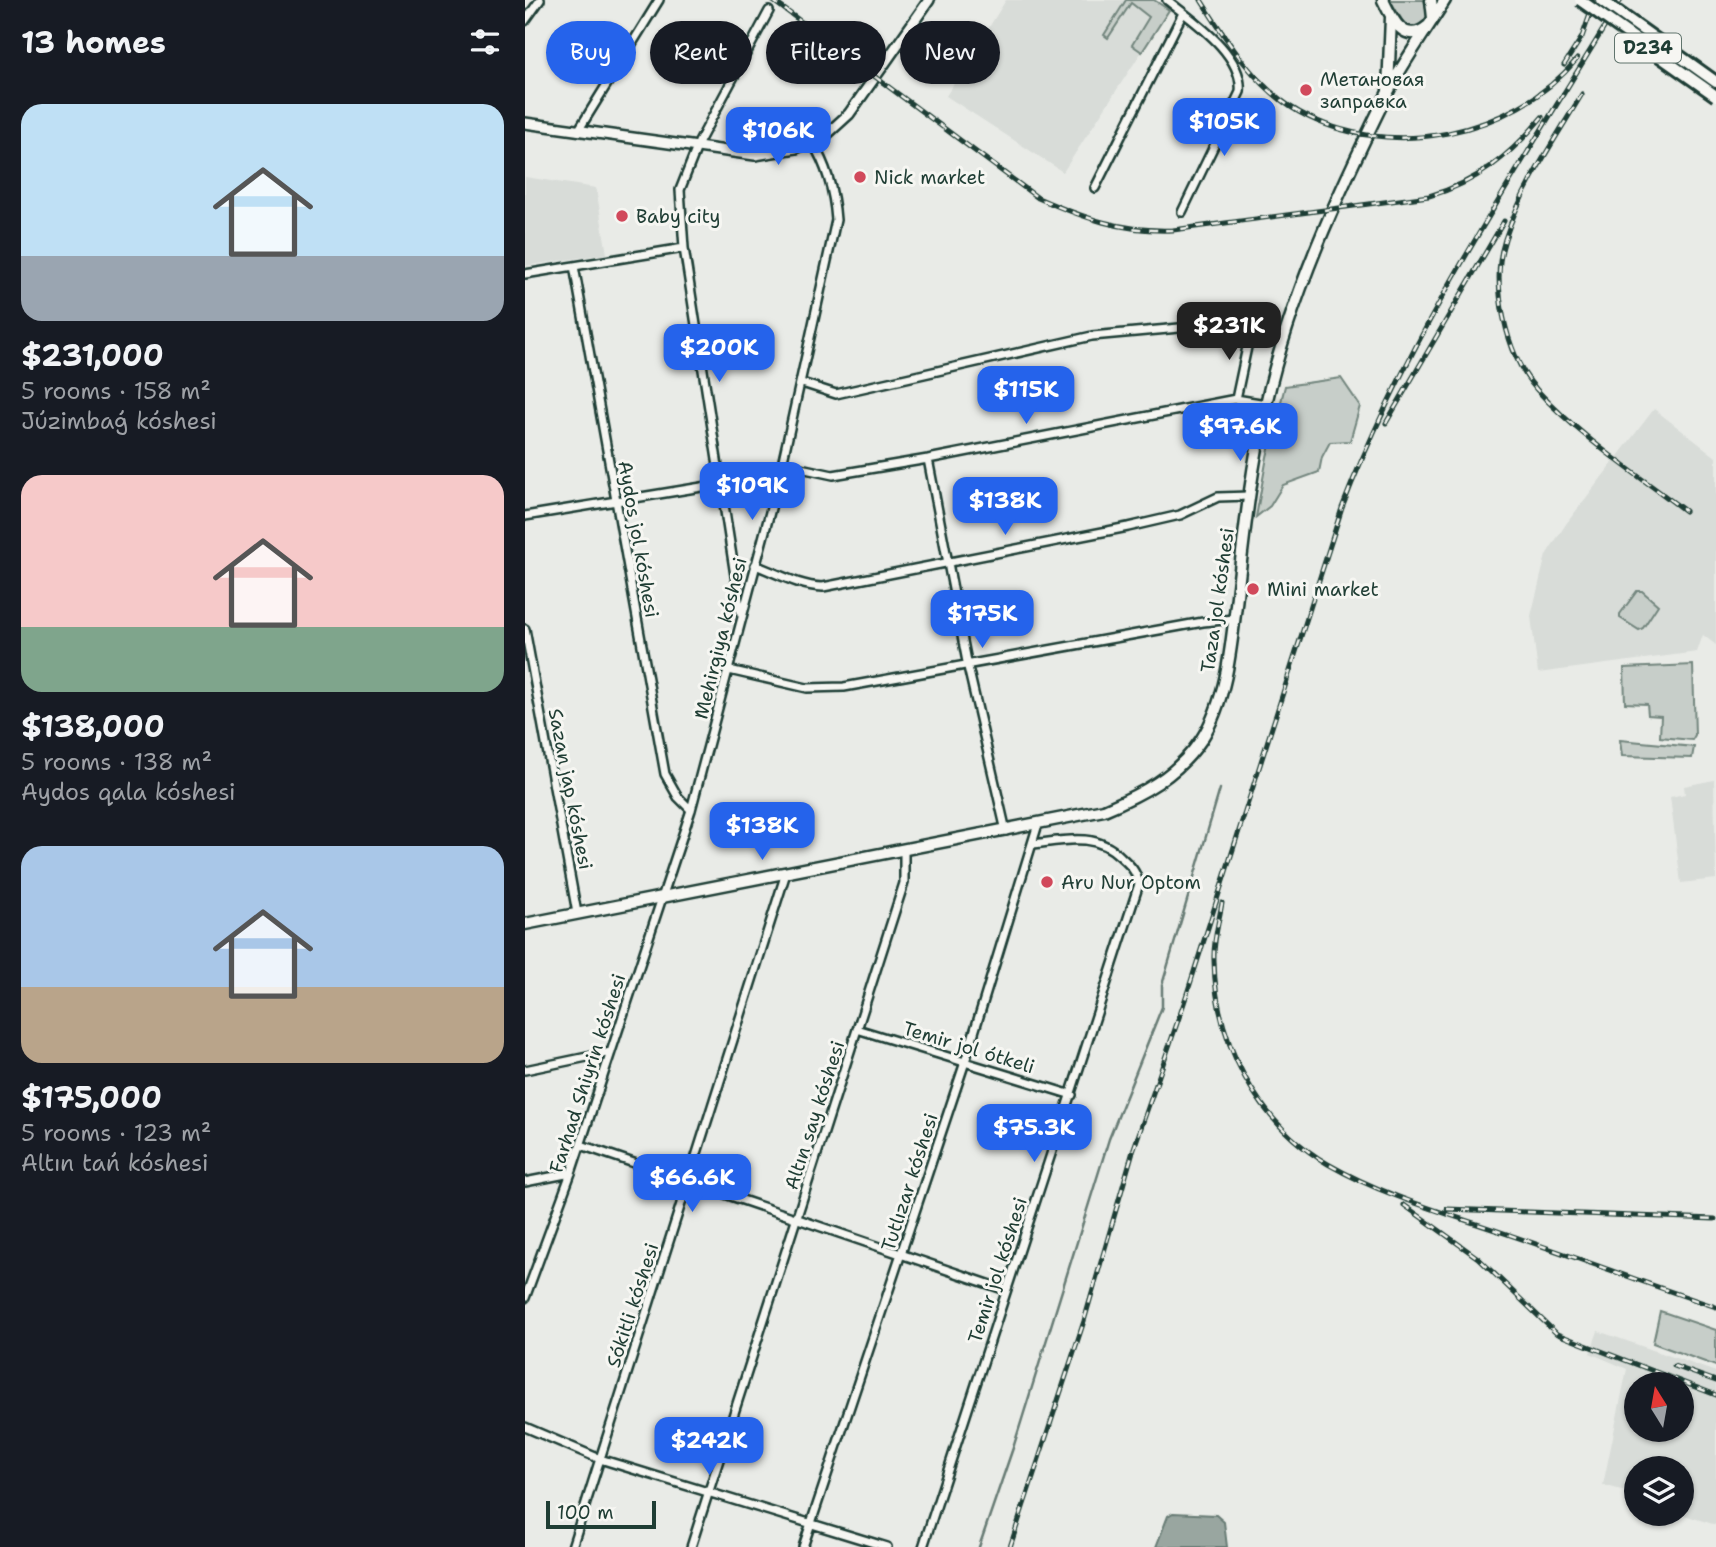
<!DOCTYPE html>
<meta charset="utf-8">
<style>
:root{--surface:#171b24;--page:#242831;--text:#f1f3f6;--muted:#9ea1a6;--accent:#2563eb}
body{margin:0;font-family:"Shantell Sans",sans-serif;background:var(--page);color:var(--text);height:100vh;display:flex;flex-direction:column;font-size:26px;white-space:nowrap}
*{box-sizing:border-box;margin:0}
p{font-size:23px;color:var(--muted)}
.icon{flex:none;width:38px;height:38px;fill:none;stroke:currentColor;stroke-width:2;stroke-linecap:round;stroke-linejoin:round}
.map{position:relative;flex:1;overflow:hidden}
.side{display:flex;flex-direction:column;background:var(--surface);width:525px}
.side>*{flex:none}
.top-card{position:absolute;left:21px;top:21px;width:665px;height:63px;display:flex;gap:14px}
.needle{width:46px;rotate:349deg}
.fabs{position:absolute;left:1099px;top:1372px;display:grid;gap:14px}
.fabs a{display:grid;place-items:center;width:70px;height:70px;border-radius:50%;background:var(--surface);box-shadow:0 2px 5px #0004;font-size:35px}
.scale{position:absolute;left:21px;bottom:18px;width:110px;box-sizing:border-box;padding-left:7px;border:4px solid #1f3d34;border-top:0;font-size:19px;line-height:24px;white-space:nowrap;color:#1f3d34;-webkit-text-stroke:5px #f6f6f2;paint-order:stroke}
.price{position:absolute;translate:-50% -60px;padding:0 16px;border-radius:14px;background:var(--accent);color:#fff;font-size:23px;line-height:46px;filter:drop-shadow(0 2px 4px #0008)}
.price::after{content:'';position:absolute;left:50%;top:42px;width:21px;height:16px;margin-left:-10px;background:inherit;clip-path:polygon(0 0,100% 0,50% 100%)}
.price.current{background:#222;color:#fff}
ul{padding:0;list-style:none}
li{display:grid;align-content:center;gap:14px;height:371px;padding:0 21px}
li span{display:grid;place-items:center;height:217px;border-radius:21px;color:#555}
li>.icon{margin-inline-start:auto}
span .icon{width:126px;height:126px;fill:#fffc;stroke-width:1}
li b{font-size:30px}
h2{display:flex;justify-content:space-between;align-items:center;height:84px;padding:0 21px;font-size:30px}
.pill{padding:0 24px;border-radius:32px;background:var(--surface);box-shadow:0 2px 5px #0004;font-size:24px;line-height:63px}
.pill.current{background:var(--accent);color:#fff}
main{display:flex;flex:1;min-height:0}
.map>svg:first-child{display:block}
.built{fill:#d8dcd8;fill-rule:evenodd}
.green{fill:#c7cec9;stroke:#73867e;stroke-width:2}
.water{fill:#99a6a0;stroke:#687c75;stroke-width:2}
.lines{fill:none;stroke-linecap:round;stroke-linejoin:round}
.stream{stroke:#687c75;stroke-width:2.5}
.minor-casing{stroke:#1f3d34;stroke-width:12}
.tertiary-casing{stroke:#1f3d34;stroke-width:14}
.secondary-casing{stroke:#1f3d34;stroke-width:15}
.minor{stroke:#f6f6f2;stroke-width:7}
.tertiary{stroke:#f6f6f2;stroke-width:9}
.secondary{stroke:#f6f6f2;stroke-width:10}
.rail-casing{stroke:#1f3d34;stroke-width:5}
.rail{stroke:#f6f6f2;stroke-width:2.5;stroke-dasharray:8;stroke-linecap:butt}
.primary-bridge-casing{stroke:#1f3d34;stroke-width:16;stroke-linecap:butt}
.primary-bridge{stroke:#f6f6f2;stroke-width:10}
.poi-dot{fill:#d1495b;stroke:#f6f6f2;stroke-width:2.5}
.labels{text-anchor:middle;stroke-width:6;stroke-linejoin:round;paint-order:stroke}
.shield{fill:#f6f6f2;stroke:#60746d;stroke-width:2}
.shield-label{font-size:18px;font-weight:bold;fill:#1f3d34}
.poi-label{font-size:19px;fill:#1f3d34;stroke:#f6f6f2;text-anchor:start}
.street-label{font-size:19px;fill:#1f3d34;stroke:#f6f6f2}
</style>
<main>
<section class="side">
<h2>13 homes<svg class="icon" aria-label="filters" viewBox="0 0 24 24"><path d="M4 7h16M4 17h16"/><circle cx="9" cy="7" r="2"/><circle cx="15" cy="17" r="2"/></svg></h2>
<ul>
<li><span style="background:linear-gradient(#bfe0f5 70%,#9aa5b1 0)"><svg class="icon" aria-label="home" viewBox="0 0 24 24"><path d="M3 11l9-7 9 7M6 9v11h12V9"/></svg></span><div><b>$231,000</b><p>5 rooms · 158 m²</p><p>Júzimbaǵ kóshesi</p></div></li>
<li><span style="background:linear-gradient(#f6c9c9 70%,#7fa58c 0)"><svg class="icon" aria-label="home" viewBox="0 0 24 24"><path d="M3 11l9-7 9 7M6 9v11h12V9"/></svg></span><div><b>$138,000</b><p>5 rooms · 138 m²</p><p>Aydos qala kóshesi</p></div></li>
<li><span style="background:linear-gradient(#a9c7e8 65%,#b9a48a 0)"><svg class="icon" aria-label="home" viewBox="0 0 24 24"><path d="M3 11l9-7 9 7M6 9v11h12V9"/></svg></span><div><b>$175,000</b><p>5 rooms · 123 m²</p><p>Altın tań kóshesi</p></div></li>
</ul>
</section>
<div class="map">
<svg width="1191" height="1547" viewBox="0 0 1191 1547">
<rect width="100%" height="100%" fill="#e9ebe7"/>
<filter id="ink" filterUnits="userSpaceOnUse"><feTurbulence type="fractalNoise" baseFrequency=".0143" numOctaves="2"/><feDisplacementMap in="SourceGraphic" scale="14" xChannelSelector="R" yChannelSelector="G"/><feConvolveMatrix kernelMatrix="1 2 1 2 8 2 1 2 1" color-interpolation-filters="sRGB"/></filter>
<g filter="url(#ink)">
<!-- built -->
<path class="built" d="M 481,0 L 629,0 L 644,10 L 538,172 L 421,96 Z
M 0,177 L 71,188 L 82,254 L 0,266 Z
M 1129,409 L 1191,457 L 1191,645 L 1178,635 L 1172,652 L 1013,673 L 1006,616 L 1021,555 L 1041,524 Z
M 1189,780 L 1191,879 L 1156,883 L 1145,797 L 1160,794 L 1159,786 Z
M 1073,1331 L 1191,1372 L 1191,1525 L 1156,1514 L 1157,1468 L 1111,1468 L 1111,1499 L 1104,1497 L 1104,1492 L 1078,1485 L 1102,1369 L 1065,1353 ZM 1111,1384 L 1157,1384 L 1157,1430 L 1111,1430 Z"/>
<!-- green -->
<path class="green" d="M 601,0 L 629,0 L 644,10 L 617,52 L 607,45 L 624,17 L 606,3 L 583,38 L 579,35 Z
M 865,0 L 899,0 L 904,16 C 898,26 892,28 880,25 Z
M 816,378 L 835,406 L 825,441 L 805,442 L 797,457 L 794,472 L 758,485 L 745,506 L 731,517 L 742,457 L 760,386 Z
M 1112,591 L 1117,591 L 1133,605 L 1118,628 L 1114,630 L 1095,618 L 1095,614 Z
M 1168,665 L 1170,735 L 1167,740 L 1135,737 L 1136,716 L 1123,715 L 1122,704 L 1100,703 L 1099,668 Z
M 1095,740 L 1169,747 L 1167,758 L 1097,756 Z
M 1135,1311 L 1191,1330 L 1191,1366 L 1128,1343 Z"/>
<!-- water -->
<path class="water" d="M 648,1513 L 691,1515 L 699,1522 L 702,1547 L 631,1547 L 643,1516 Z"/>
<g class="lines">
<!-- stream -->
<path class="stream" d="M 454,1547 L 489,1445 L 584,1139 L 637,1007 L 637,985 L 695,789"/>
<defs>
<path id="minor" d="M 642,0 C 668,21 719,54 715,92 L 657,212
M 0,21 L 15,0
M 53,131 L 134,0
M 570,188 L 658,13
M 49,266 L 140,774 L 153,797 L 166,810
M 0,274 L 159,248
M 277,383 L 311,394 L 567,336 L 687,325 L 711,319 L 722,326 L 725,333 L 711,399
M 403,459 L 443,667 L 481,831
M 257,464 L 308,475 L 403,459 L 711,399 L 741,404
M 0,516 L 195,484 L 254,478
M 230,565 C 254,574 273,586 298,587 L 603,527 L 655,515 L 693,497 L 724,496
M 216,614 L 159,248 L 155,190 L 174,142 L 244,11
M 0,629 L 52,913
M 204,670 L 282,688 L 319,687 L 678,622 L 709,619
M 332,1029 L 547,1095
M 0,1070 L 86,1052
M 56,1145 L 481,1290
M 0,1182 L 46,1173
M 0,1298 L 46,1173 L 166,810 L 254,478 L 311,220 C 309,192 302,166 287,142
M 0,1427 L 75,1459 L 362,1547
M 47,1547 L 261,873
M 166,1547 L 379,883 L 379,850
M 278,1547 L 440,1062 L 513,824
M 398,1547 L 614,884 C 611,871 606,866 596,857 C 571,832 541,840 508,844"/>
<path id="tertiary" d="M 0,123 L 230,155 L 271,148 L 302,134 L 324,114 L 404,0"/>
<path id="secondary" d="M 858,0 C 867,19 879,46 903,26
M 906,0 L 908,18
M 863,90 L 866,17
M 0,924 L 579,810 C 617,794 652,776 676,740 C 704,697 707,637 713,587 C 720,526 727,464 741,404 C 765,297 813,193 862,94 C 878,62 901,31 920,0"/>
</defs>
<!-- minor casing -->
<use href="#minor" class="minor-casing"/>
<!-- tertiary casing -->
<use href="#tertiary" class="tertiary-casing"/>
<!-- secondary casing -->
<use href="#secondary" class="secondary-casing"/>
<!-- minor -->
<use href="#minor" class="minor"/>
<!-- tertiary -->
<use href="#tertiary" class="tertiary"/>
<!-- secondary -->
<use href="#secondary" class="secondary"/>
<defs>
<path id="rail" d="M 247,0 L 513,198 C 559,218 597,232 648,230 L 904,196 C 951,183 986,155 1017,117
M 676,0 C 702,41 731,88 774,112 C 863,162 988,136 1052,59
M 1039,65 L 1057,37 L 1070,0
M 1057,94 C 1029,141 997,187 980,239 C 965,283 981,356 1012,390 C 1054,436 1110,473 1160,511
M 861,423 L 979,221
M 697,903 C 694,921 688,941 689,960 C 690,1041 732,1123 803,1164 C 857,1195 917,1212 976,1232 C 1048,1256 1119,1283 1191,1307
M 879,1205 L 953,1258 L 1032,1334 L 1191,1395
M 922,1209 L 1190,1219
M 1149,1366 L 1191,1381
M 485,1547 L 559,1321 L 608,1151 L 659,1003 L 817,508 C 887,327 996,165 1096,0"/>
</defs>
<!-- rail casing -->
<use href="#rail" class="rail-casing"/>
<!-- rail -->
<use href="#rail" class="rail"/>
<defs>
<path id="primary-bridge" d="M 1055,0 L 1191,96
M 1076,0 L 1191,82"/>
</defs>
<!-- primary-bridge casing -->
<use href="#primary-bridge" class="primary-bridge-casing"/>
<!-- primary-bridge -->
<use href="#primary-bridge" class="primary-bridge"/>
</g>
</g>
<!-- markers -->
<g class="poi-dot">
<circle cx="781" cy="90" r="7"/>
<circle cx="335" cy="177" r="7"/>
<circle cx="97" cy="216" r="7"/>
<circle cx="728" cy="589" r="7"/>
<circle cx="522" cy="882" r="7"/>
</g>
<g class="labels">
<!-- shield labels -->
<rect class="shield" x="1090" y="33.5" width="66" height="29" rx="5"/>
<g class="shield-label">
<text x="1123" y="54">D234</text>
</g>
<!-- poi labels -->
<g class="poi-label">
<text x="795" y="86">Метановая<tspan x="795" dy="22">заправка</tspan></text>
<text x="349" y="184">Nick market</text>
<text x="111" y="223">Baby city</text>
<text x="742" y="596">Mini market</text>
<text x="536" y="889">Aru Nur Optom</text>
</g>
<!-- street labels -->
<g class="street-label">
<text transform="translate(114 539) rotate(80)" y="7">Aydos jol kóshesi</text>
<text transform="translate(692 600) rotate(-82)" y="7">Taza jol kóshesi</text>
<text transform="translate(195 638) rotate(-76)" y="7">Mehirgiya kóshesi</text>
<text transform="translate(46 789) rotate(79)" y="7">Sazan jap kóshesi</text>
<text transform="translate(444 1047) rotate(17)" y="7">Temir jol ótkeli</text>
<text transform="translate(62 1073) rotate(-72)" y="7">Farhad Shiyrin kóshesi</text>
<text transform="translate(289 1115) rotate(-72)" y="7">Altın say kóshesi</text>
<text transform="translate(384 1182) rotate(-72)" y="7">Tutlızar kóshesi</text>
<text transform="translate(472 1270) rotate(-72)" y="7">Temir jol kóshesi</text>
<text transform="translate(107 1305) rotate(-72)" y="7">Sókitli kóshesi</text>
</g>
</g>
</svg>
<div class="fabs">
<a><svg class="needle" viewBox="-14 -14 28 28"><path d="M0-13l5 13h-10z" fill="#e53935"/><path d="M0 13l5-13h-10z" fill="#9ea1a6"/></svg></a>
<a><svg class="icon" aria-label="layers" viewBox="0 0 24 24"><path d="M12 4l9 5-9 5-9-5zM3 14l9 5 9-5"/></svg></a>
</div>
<div class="scale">100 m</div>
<b class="price" style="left:699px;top:158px">$105K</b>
<b class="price" style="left:253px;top:167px">$106K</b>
<b class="price current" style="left:704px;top:362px">$231K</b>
<b class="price" style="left:194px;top:384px">$200K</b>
<b class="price" style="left:501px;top:426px">$115K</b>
<b class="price" style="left:715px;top:463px">$97.6K</b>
<b class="price" style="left:227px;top:522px">$109K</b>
<b class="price" style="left:480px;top:537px">$138K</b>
<b class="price" style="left:457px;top:650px">$175K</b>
<b class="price" style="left:237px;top:862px">$138K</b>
<b class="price" style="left:509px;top:1164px">$75.3K</b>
<b class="price" style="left:167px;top:1214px">$66.6K</b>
<b class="price" style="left:184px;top:1477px">$242K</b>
<div class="top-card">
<a class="pill current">Buy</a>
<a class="pill">Rent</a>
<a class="pill">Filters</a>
<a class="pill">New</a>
</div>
</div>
</main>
